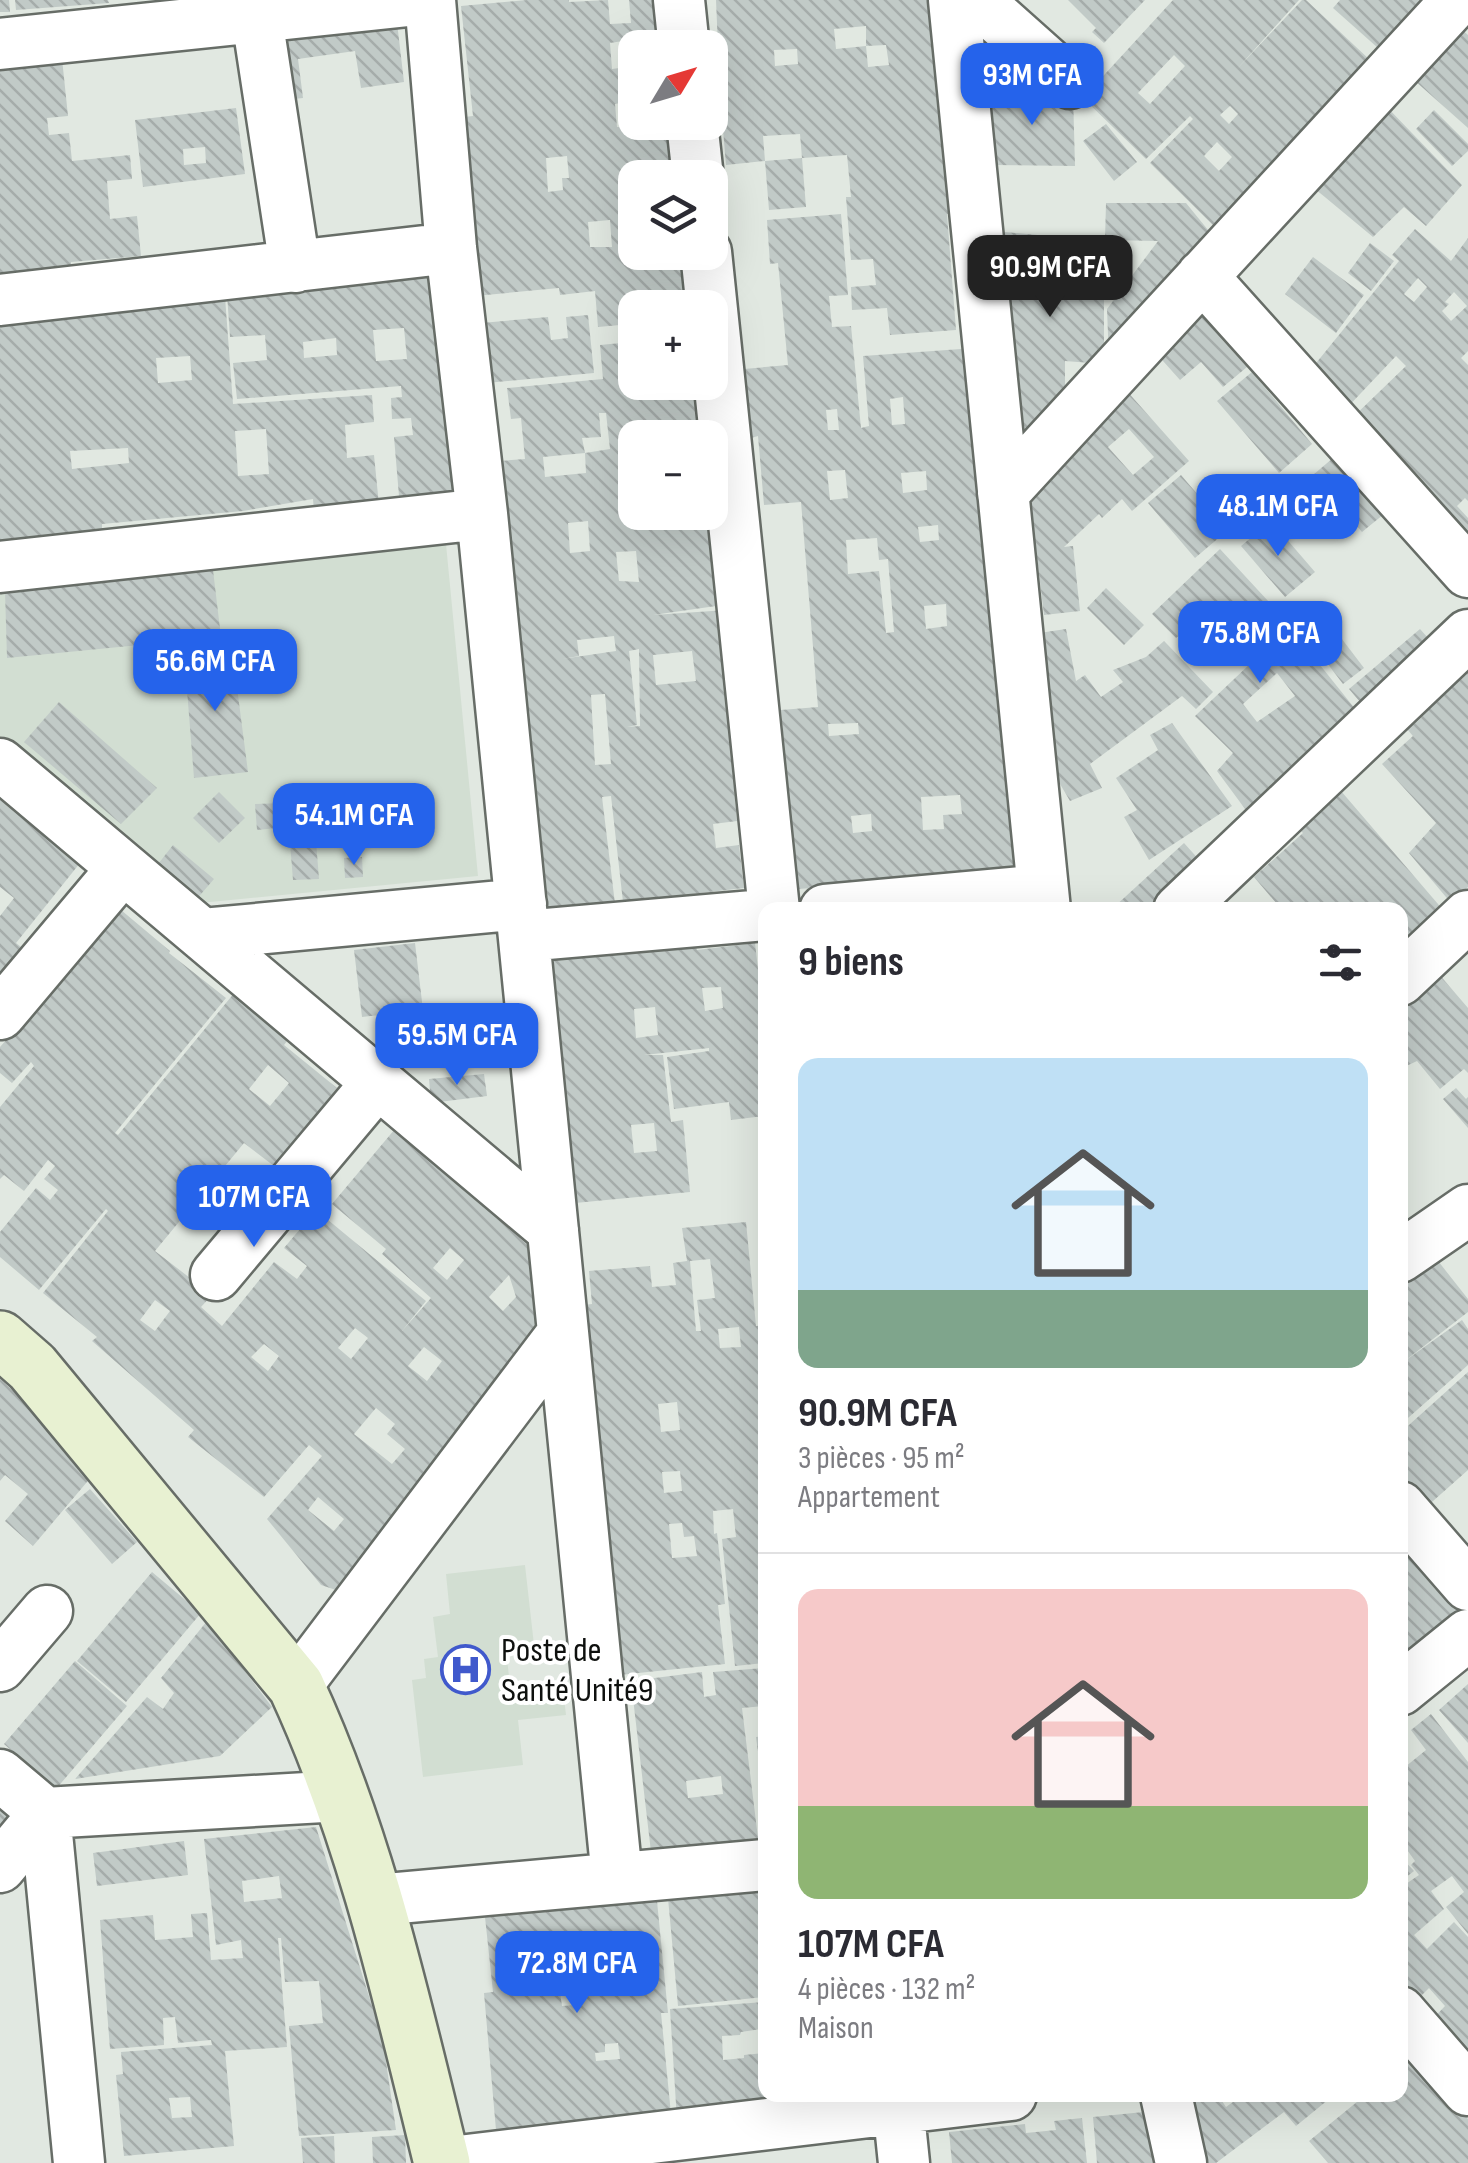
<!DOCTYPE html>
<html lang="fr">
<meta charset="utf-8">
<style>
:root{--surface:#fff;--page:#f2f2f3;--text:#2b2b33;--muted:#7c7c81;--line:#e1e1e2;--accent:#2563eb}
body{margin:0;font-family:"Sofia Sans Condensed",sans-serif;background:var(--page);color:var(--text);height:100vh;display:flex;flex-direction:column;font-size:38px;white-space:nowrap}
*{box-sizing:border-box;margin:0}
p{font-size:32px;color:var(--muted)}
.icon{flex:none;width:55px;height:55px;fill:none;stroke:currentColor;stroke-width:2;stroke-linecap:round;stroke-linejoin:round}
.map{position:relative;flex:1;overflow:hidden}
.drawer{position:absolute;left:758px;top:902px;width:650px;height:1200px;display:flex;flex-direction:column;background:var(--surface);border-radius:20px;box-shadow:0 10px 40px #0002}
.drawer>*{flex:none}
.needle{width:65px;rotate:52deg}
.tools{position:absolute;left:618px;top:30px;display:grid;gap:20px}
.tools a{display:grid;place-items:center;width:110px;height:110px;border-radius:20px;background:var(--surface);box-shadow:0 10px 40px #0002;font-size:50px}
.price{position:absolute;translate:-50% -85px;padding:0 22px;border-radius:20px;background:var(--accent);color:#fff;font-size:32px;line-height:65px;filter:drop-shadow(0 2px 5px #0008)}
.price::after{content:'';position:absolute;left:50%;top:60px;width:30px;height:22px;margin-left:-15px;background:inherit;clip-path:polygon(0 0,100% 0,50% 100%)}
.price.current{background:#222;color:#fff}
ul{padding:0;list-style:none}
li{display:grid;align-content:center;gap:20px;height:530px;padding:0 40px}
li+li{border-top:2px solid var(--line)}
li span{display:grid;place-items:center;height:310px;border-radius:20px;color:#555}
li>.icon{margin-inline-start:auto}
span .icon{width:180px;height:180px;fill:#fffc;stroke-width:1}
li b{font-size:42px}
h2{display:flex;justify-content:space-between;align-items:center;height:120px;padding:0 40px;font-size:42px}
.map>svg:first-child{display:block}
.built{fill:#d2ded2}
.building{fill:url(#building-back-hatch);fill-rule:evenodd}
.lines{fill:none;stroke-linecap:round;stroke-linejoin:round}
.street-casing{stroke:#676d67;stroke-width:55}
.secondary-casing{stroke:#676d67;stroke-width:60}
.street{stroke:#fff;stroke-width:50}
.secondary{stroke:#e8f1d2;stroke-width:55}
.labels{text-anchor:middle;stroke-width:8;stroke-linejoin:round;paint-order:stroke}
.poi-label{font-size:35px;fill:#0e100e;stroke:#fff;text-anchor:start}
</style>
<div class="map">
<svg width="1468" height="2163" viewBox="0 0 1468 2163">
<defs>
<pattern id="building-back-hatch" width="6" height="6" patternUnits="userSpaceOnUse" patternTransform="scale(2.5)"><rect width="6" height="6" fill="#c1cac7"/><path d="M-1 5l2 2M0 0l6 6M5-1l2 2" fill="none" stroke="#a5acaa"/></pattern>
</defs>
<rect width="100%" height="100%" fill="#e1e8e1"/>
<!-- built -->
<path class="built" d="M 446,544 L 478,876 L 190,904 L 0,740 L 0,590 Z
M 525,1565 L 534,1645 L 506,1649 L 510,1686 L 562,1681 L 566,1715 L 518,1720 L 523,1765 L 423,1777 L 412,1680 L 426,1678 L 424,1659 L 438,1657 L 433,1617 L 450,1614 L 446,1574 Z"/>
<!-- building -->
<path class="building" d="M 0,0 L 9,0 L 10,12 L 0,12 Z
M 15,0 L 108,0 L 109,3 L 16,10 Z
M 527,0 L 569,0 L 569,2 L 608,0 L 610,24 L 631,23 L 629,0 L 660,0 L 664,48 L 635,48 L 635,122 L 685,122 L 674,178 L 635,178 L 635,252 L 680,252 L 684,308 L 635,308 L 635,382 L 706,382 L 710,438 L 635,438 L 635,512 L 706,512 L 716,606 L 653,615 L 727,610 L 739,715 L 728,717 L 737,821 L 713,824 L 716,848 L 739,845 L 744,888 L 623,902 L 611,796 L 602,797 L 616,912 L 544,919 L 500,461 L 525,459 L 521,418 L 511,419 L 507,388 L 603,379 L 600,345 L 621,343 L 620,325 L 598,327 L 595,291 L 560,295 L 559,288 L 475,296 L 471,258 L 478,258 L 464,117 L 473,116 L 461,6 ZM 623,41 L 627,67 L 612,69 L 610,43 ZM 626,102 L 628,127 L 617,127 L 615,104 ZM 567,156 L 569,178 L 562,178 L 563,190 L 548,192 L 546,158 ZM 610,220 L 612,247 L 590,247 L 588,222 ZM 599,413 L 606,413 L 610,449 L 585,453 L 582,438 L 601,437 ZM 585,453 L 586,473 L 545,477 L 543,457 ZM 588,521 L 590,551 L 570,553 L 568,523 ZM 636,551 L 639,582 L 619,581 L 616,552 ZM 614,636 L 616,651 L 562,659 L 579,656 L 577,640 ZM 639,649 L 640,726 L 627,727 L 637,725 L 629,651 ZM 692,651 L 696,681 L 656,685 L 653,655 ZM 605,694 L 611,764 L 595,765 L 591,695 Z
M 716,0 L 931,0 L 957,212 L 947,214 L 956,330 L 890,335 L 887,308 L 852,310 L 851,287 L 876,285 L 873,259 L 851,260 L 846,197 L 851,197 L 847,155 L 802,158 L 800,134 L 763,136 L 765,161 L 726,165 L 720,94 ZM 866,26 L 866,46 L 886,45 L 889,65 L 868,67 L 866,46 L 836,49 L 834,29 ZM 797,49 L 798,64 L 775,66 L 774,50 Z
M 1068,0 L 1145,0 L 1104,43 L 1092,32 L 1096,28 Z
M 1173,0 L 1299,0 L 1237,69 L 1302,0 L 1306,0 L 1371,61 L 1222,234 L 1150,163 L 1193,119 L 1190,116 L 1146,159 L 1083,98 ZM 1174,55 L 1185,66 L 1150,104 L 1138,93 ZM 1230,106 L 1238,114 L 1229,124 L 1220,115 ZM 1217,142 L 1232,157 L 1219,171 L 1204,156 Z
M 1340,0 L 1436,0 L 1387,56 L 1333,8 Z
M 396,14 L 404,82 L 361,88 L 355,51 L 298,59 L 303,98 L 275,101 L 266,37 Z
M 1460,28 L 1468,35 L 1468,128 L 1414,80 Z
M 61,49 L 68,116 L 47,118 L 49,135 L 69,133 L 72,161 L 130,155 L 132,179 L 107,181 L 110,219 L 137,216 L 141,256 L 71,262 L 71,272 L 0,277 L 0,57 Z
M 988,89 L 1073,94 L 1075,166 L 992,165 Z
M 1384,104 L 1462,185 L 1426,226 L 1404,207 L 1373,237 L 1308,183 Z
M 236,108 L 245,174 L 143,187 L 135,120 ZM 205,147 L 206,163 L 184,165 L 183,149 Z
M 1434,110 L 1468,144 L 1468,151 L 1452,166 L 1416,129 Z
M 1106,124 L 1137,162 L 1114,181 L 1083,141 Z
M 802,158 L 806,207 L 769,210 L 765,161 Z
M 1106,203 L 1186,203 L 1217,241 L 1109,360 L 1107,309 L 1158,241 L 1105,240 Z
M 841,214 L 848,295 L 829,296 L 832,327 L 851,326 L 861,428 L 869,426 L 863,356 L 975,348 L 986,486 L 977,486 L 983,551 L 992,550 L 1006,691 L 998,692 L 1004,760 L 1012,759 L 1021,875 L 797,889 L 781,710 L 818,707 L 801,502 L 764,505 L 758,436 L 751,438 L 744,369 L 788,365 L 778,263 L 770,264 L 767,220 ZM 903,397 L 905,424 L 892,425 L 890,399 ZM 837,409 L 839,430 L 828,430 L 826,410 ZM 845,470 L 848,498 L 830,500 L 827,471 ZM 926,471 L 927,490 L 903,493 L 901,473 ZM 938,525 L 939,540 L 920,542 L 918,527 ZM 877,538 L 879,560 L 888,559 L 894,632 L 886,633 L 879,571 L 848,574 L 846,540 ZM 946,604 L 947,626 L 926,629 L 924,606 ZM 858,723 L 859,734 L 829,736 L 828,724 ZM 960,795 L 962,814 L 943,815 L 944,829 L 923,830 L 921,797 ZM 871,814 L 872,831 L 853,833 L 851,816 Z
M 1415,229 L 1451,261 L 1468,238 L 1468,351 L 1461,358 L 1468,365 L 1468,501 L 1465,498 L 1457,506 L 1468,518 L 1468,561 L 1349,421 L 1406,366 L 1396,356 L 1343,412 L 1308,373 L 1399,261 L 1392,255 ZM 1418,278 L 1427,287 L 1414,302 L 1404,294 ZM 1454,292 L 1467,306 L 1451,321 L 1442,311 L 1449,304 L 1445,302 Z
M 1005,232 L 1104,241 L 1104,364 L 1065,361 L 1065,414 L 1015,440 L 1004,313 Z
M 1370,243 L 1394,261 L 1371,291 L 1348,273 Z
M 1313,257 L 1364,295 L 1336,333 L 1285,294 Z
M 440,275 L 472,492 L 399,496 L 394,437 L 413,435 L 411,418 L 392,419 L 391,398 L 402,397 L 401,386 L 237,399 L 233,363 L 267,360 L 265,335 L 230,337 L 227,294 ZM 404,328 L 407,359 L 376,361 L 373,330 ZM 336,338 L 337,355 L 304,358 L 303,342 Z
M 225,297 L 233,404 L 372,395 L 374,422 L 345,425 L 347,458 L 374,455 L 379,505 L 314,511 L 313,499 L 243,511 L 102,524 L 102,531 L 0,540 L 0,318 ZM 190,356 L 192,380 L 158,383 L 156,358 ZM 266,429 L 269,474 L 238,476 L 235,431 ZM 128,448 L 129,463 L 72,469 L 70,451 Z
M 1206,308 L 1253,362 L 1223,387 L 1201,362 L 1180,380 L 1155,352 Z
M 588,315 L 594,373 L 487,383 L 481,323 L 548,317 L 551,340 L 568,338 L 566,317 Z
M 1252,372 L 1312,444 L 1279,473 L 1217,401 Z
M 1126,390 L 1189,461 L 1132,511 L 1122,499 L 1102,518 L 1099,514 L 1064,547 L 1073,546 L 1080,611 L 1044,615 L 1036,549 L 1024,481 ZM 1129,429 L 1154,457 L 1133,475 L 1108,447 Z
M 1340,452 L 1389,510 L 1362,532 L 1313,475 Z
M 1181,475 L 1228,530 L 1195,558 L 1148,503 Z
M 1271,521 L 1315,572 L 1285,597 L 1241,546 Z
M 1220,549 L 1292,627 L 1271,646 L 1292,630 L 1360,715 L 1254,821 L 1217,771 L 1233,753 L 1195,716 L 1251,663 L 1204,615 L 1176,638 L 1152,614 ZM 1277,673 L 1295,696 L 1257,722 L 1243,704 Z
M 213,570 L 221,637 L 7,658 L 5,591 Z
M 1106,588 L 1144,625 L 1124,645 L 1087,608 Z
M 1316,605 L 1364,668 L 1343,684 L 1295,621 Z
M 1066,629 L 1076,681 L 1085,675 L 1101,697 L 1123,682 L 1113,670 L 1146,657 L 1164,641 L 1213,692 L 1196,709 L 1182,696 L 1090,764 L 1102,788 L 1070,801 L 1029,731 L 1026,635 Z
M 1420,629 L 1437,648 L 1366,709 L 1349,689 Z
M 232,649 L 248,772 L 194,778 L 184,652 Z
M 1468,666 L 1468,887 L 1451,903 L 1409,853 L 1436,823 L 1382,764 L 1413,736 L 1407,729 L 1418,721 Z
M 59,702 L 157,788 L 121,824 L 24,742 Z
M 1172,723 L 1232,806 L 1149,860 L 1124,817 L 1137,810 L 1116,778 L 1158,750 L 1150,735 Z
M 0,787 L 84,858 L 16,943 L 21,947 L 0,973 L 0,916 L 14,898 L 0,887 Z
M 1341,791 L 1450,918 L 1400,965 L 1400,910 L 1282,910 L 1254,877 L 1303,833 L 1298,828 Z
M 219,792 L 245,818 L 219,843 L 193,818 Z
M 346,797 L 349,834 L 312,837 L 309,800 Z
M 285,803 L 286,827 L 257,830 L 255,804 Z
M 316,841 L 319,879 L 293,880 L 290,843 Z
M 1184,843 L 1202,863 L 1151,910 L 1115,910 L 1113,908 Z
M 173,845 L 214,879 L 195,901 L 155,868 Z
M 362,857 L 363,877 L 345,878 L 344,858 Z
M 121,910 L 170,951 L 169,953 L 226,998 L 115,1133 L 118,1135 L 235,992 L 291,1036 L 284,1045 L 337,1088 L 274,1166 L 244,1143 L 155,1251 L 212,1295 L 201,1307 L 222,1326 L 274,1262 L 297,1279 L 307,1266 L 284,1248 L 316,1210 L 426,1301 L 402,1331 L 431,1298 L 382,1254 L 386,1249 L 332,1204 L 400,1123 L 530,1244 L 543,1323 L 511,1359 L 518,1365 L 345,1593 L 321,1585 L 267,1519 L 322,1456 L 309,1445 L 264,1497 L 188,1437 L 194,1430 L 92,1341 L 97,1337 L 43,1293 L 108,1211 L 106,1209 L 39,1290 L 0,1257 L 0,1232 L 36,1188 L 50,1200 L 58,1190 L 44,1179 L 55,1166 L 48,1160 L 24,1191 L 4,1175 L 0,1179 L 0,1107 L 34,1066 L 31,1062 L 12,1083 L 0,1073 L 0,1047 ZM 268,1065 L 289,1083 L 270,1106 L 249,1089 ZM 450,1248 L 464,1260 L 447,1280 L 433,1268 ZM 509,1275 L 516,1297 L 503,1311 L 489,1297 ZM 155,1300 L 170,1311 L 155,1331 L 140,1320 ZM 355,1328 L 368,1338 L 351,1359 L 338,1348 ZM 264,1344 L 279,1356 L 268,1371 L 251,1357 ZM 424,1347 L 442,1361 L 427,1381 L 408,1366 ZM 376,1408 L 395,1424 L 387,1434 L 405,1449 L 392,1464 L 354,1434 ZM 318,1497 L 344,1519 L 334,1531 L 308,1510 Z
M 696,941 L 697,950 L 755,943 L 765,1029 L 765,1116 L 731,1120 L 729,1102 L 674,1109 L 667,1057 L 709,1051 L 709,1048 L 644,1055 L 663,1055 L 671,1122 L 683,1120 L 690,1192 L 575,1203 L 570,1131 L 557,1133 L 548,954 ZM 721,987 L 723,1008 L 705,1011 L 702,988 ZM 655,1007 L 658,1035 L 636,1038 L 634,1009 ZM 654,1123 L 657,1151 L 634,1153 L 631,1125 Z
M 415,943 L 423,1010 L 362,1017 L 354,950 Z
M 1438,973 L 1468,1008 L 1468,1073 L 1464,1069 L 1440,1089 L 1417,1061 L 1400,1069 L 1400,1006 Z
M 484,1074 L 487,1096 L 431,1103 L 429,1079 Z
M 1456,1088 L 1466,1099 L 1468,1097 L 1468,1128 L 1443,1099 Z
M 746,1222 L 756,1326 L 765,1325 L 765,1663 L 735,1666 L 722,1539 L 736,1537 L 733,1509 L 713,1511 L 714,1534 L 717,1533 L 725,1604 L 718,1605 L 725,1664 L 619,1675 L 584,1305 L 592,1304 L 589,1271 L 650,1266 L 652,1287 L 676,1285 L 673,1263 L 687,1261 L 682,1228 ZM 710,1259 L 715,1298 L 697,1300 L 701,1331 L 696,1331 L 690,1261 ZM 739,1327 L 741,1347 L 720,1348 L 718,1329 ZM 677,1402 L 680,1430 L 661,1432 L 658,1404 ZM 680,1471 L 682,1491 L 664,1493 L 662,1472 ZM 682,1523 L 684,1537 L 694,1536 L 697,1556 L 672,1558 L 669,1524 Z
M 1431,1252 L 1468,1299 L 1468,1312 L 1402,1363 L 1462,1320 L 1468,1329 L 1468,1365 L 1400,1425 L 1400,1271 Z
M 1468,1372 L 1468,1470 L 1415,1517 L 1400,1500 L 1400,1433 Z
M 0,1379 L 24,1400 L 92,1476 L 33,1546 L 5,1521 L 28,1494 L 5,1475 L 0,1481 Z
M 90,1489 L 137,1542 L 112,1564 L 65,1510 Z
M 1400,1532 L 1464,1614 L 1400,1671 Z
M 152,1572 L 201,1613 L 126,1702 L 77,1661 Z
M 207,1621 L 272,1707 L 220,1756 L 75,1779 L 147,1697 L 163,1709 L 174,1693 L 161,1678 Z
M 75,1661 L 127,1706 L 56,1789 L 4,1744 Z
M 765,1668 L 765,1706 L 742,1708 L 758,1838 L 651,1852 L 631,1681 L 702,1672 L 704,1697 L 716,1695 L 713,1672 ZM 721,1776 L 723,1794 L 688,1798 L 686,1781 Z
M 1468,1684 L 1468,1743 L 1439,1710 Z
M 1431,1714 L 1468,1762 L 1468,1934 L 1446,1907 L 1464,1892 L 1452,1876 L 1431,1891 L 1444,1909 L 1414,1935 L 1427,1949 L 1454,1922 L 1468,1937 L 1468,2073 L 1428,2024 L 1445,2006 L 1429,1988 L 1411,2006 L 1400,1994 L 1400,1888 L 1419,1875 L 1411,1865 L 1415,1861 L 1400,1840 L 1400,1771 L 1426,1750 L 1411,1730 Z
M 765,1736 L 765,1789 L 763,1789 L 756,1737 Z
M 0,1795 L 25,1817 L 0,1846 Z
M 316,1827 L 383,2041 L 396,2130 L 299,2136 L 289,2026 L 323,2023 L 319,1981 L 285,1982 L 281,1938 L 278,1938 L 287,2047 L 225,2051 L 234,2146 L 124,2156 L 116,2075 L 123,2074 L 121,2052 L 212,2045 L 211,2040 L 178,2043 L 175,2017 L 163,2018 L 164,2045 L 110,2049 L 100,1920 L 153,1915 L 155,1940 L 193,1937 L 191,1914 L 207,1913 L 211,1960 L 243,1958 L 241,1940 L 216,1945 L 204,1839 ZM 279,1876 L 282,1898 L 244,1902 L 242,1881 ZM 190,2097 L 192,2117 L 172,2118 L 169,2098 Z
M 184,1841 L 188,1875 L 97,1886 L 93,1853 Z
M 1400,1856 L 1414,1871 L 1400,1882 Z
M 765,1891 L 765,1997 L 678,2006 L 668,1898 Z
M 657,1901 L 668,2013 L 661,2013 L 671,2114 L 496,2130 L 484,1993 L 493,1992 L 485,1917 ZM 570,1955 L 575,2005 L 562,2006 L 555,1957 ZM 618,2043 L 620,2059 L 596,2061 L 595,2053 L 605,2052 L 605,2044 Z
M 765,2002 L 765,2042 L 762,2042 L 761,2029 L 741,2032 L 740,2035 L 722,2036 L 723,2060 L 744,2058 L 744,2055 L 765,2053 L 765,2095 L 882,2095 L 677,2120 L 670,2009 Z
M 1400,2036 L 1468,2119 L 1468,2163 L 1328,2163 L 1309,2141 L 1363,2097 L 1361,2095 L 1400,2095 Z
M 1170,2095 L 1218,2095 L 1226,2107 L 1237,2099 L 1234,2095 L 1334,2095 L 1296,2126 L 1284,2112 L 1216,2163 L 1187,2163 Z
M 1164,2110 L 1170,2163 L 1097,2163 L 1093,2117 Z
M 1082,2118 L 1087,2163 L 952,2163 L 949,2132 L 1025,2124 L 1026,2133 L 1056,2130 L 1054,2121 Z
M 405,2135 L 406,2163 L 373,2163 L 372,2137 Z
M 334,2136 L 335,2163 L 303,2163 L 301,2138 Z"/>
<g class="lines">
<defs>
<path id="street" d="M 430,0 L 451,248 L 482,514 L 617,1878
M 679,0 L 684,48
M 954,0 L 1045,910
M 977,0 L 1070,83
M 257,18 L 295,267
M 0,44 L 418,0
M 692,122 L 698,178
M 706,252 L 774,910
M 1202,276 L 1468,572
M 0,300 L 451,248
M 1003,493 L 1457,0
M 0,567 L 482,514
M 0,764 L 553,1230
M 825,910 L 1043,890
M 1179,910 L 1468,635
M 203,934 L 521,904
M 524,936 L 765,915
M 1400,980 L 1468,916
M 0,1014 L 123,868
M 1400,1257 L 1468,1210
M 216,1275 L 378,1082
M 1400,1507 L 1468,1585
M 0,1666 L 47,1611
M 296,1686 L 563,1333
M 1400,1690 L 1468,1635
M 0,1775 L 45,1813 L 341,1796
M 45,1813 L 79,2163
M 0,1867 L 45,1813
M 376,1900 L 765,1865
M 1400,2012 L 1468,2090
M 897,2095 L 904,2163
M 1166,2095 L 1181,2163
M 442,2163 L 1011,2095"/>
<path id="secondary" d="M 0,1339 L 32,1367 L 296,1686 C 366,1837 402,2001 442,2163"/>
</defs>
<!-- street casing -->
<use href="#street" class="street-casing"/>
<!-- secondary casing -->
<use href="#secondary" class="secondary-casing"/>
<!-- street -->
<use href="#street" class="street"/>
<!-- secondary -->
<use href="#secondary" class="secondary"/>
</g>
<!-- icons -->
<defs>
<symbol id="hospital-ring" viewBox="-11 -11 22 22"><circle r="9.5" fill="#fff" stroke="#4059cc" stroke-width="1.5"/><path d="M-5-5h3v3.5h4V-5h3V5h-3V1.5h-4V5h-3Z" fill="#4059cc"/></symbol>
</defs>
<g fill-rule="evenodd">
<use href="#hospital-ring" x="438" y="1642" width="55" height="55"/>
</g>
<g class="labels">
<!-- poi labels -->
<g class="poi-label">
<text x="501" y="1661">Poste de<tspan x="501" dy="40">Santé Unité9</tspan></text>
</g>
</g>
</svg>
<div class="tools">
<a><svg class="needle" viewBox="-14 -14 28 28"><path d="M0-13l5 13h-10z" fill="#e53935"/><path d="M0 13l5-13h-10z" fill="#7c7c81"/></svg></a>
<a><svg class="icon" aria-label="layers" viewBox="0 0 24 24"><path d="M12 4l9 5-9 5-9-5zM3 14l9 5 9-5"/></svg></a>
<a>+</a>
<a>−</a>
</div>
<b class="price" style="left:1032px;top:128px">93M CFA</b>
<b class="price current" style="left:1050px;top:320px">90.9M CFA</b>
<b class="price" style="left:1278px;top:559px">48.1M CFA</b>
<b class="price" style="left:1260px;top:686px">75.8M CFA</b>
<b class="price" style="left:215px;top:714px">56.6M CFA</b>
<b class="price" style="left:354px;top:868px">54.1M CFA</b>
<b class="price" style="left:457px;top:1088px">59.5M CFA</b>
<b class="price" style="left:254px;top:1250px">107M CFA</b>
<b class="price" style="left:577px;top:2016px">72.8M CFA</b>
<section class="drawer">
<h2>9 biens<svg class="icon" aria-label="filters" viewBox="0 0 24 24"><path d="M4 7h16M4 17h16"/><circle cx="9" cy="7" r="2"/><circle cx="15" cy="17" r="2"/></svg></h2>
<ul>
<li><span style="background:linear-gradient(#bfe0f5 75%,#7fa58c 0)"><svg class="icon" aria-label="home" viewBox="0 0 24 24"><path d="M3 11l9-7 9 7M6 9v11h12V9"/></svg></span><div><b>90.9M CFA</b><p>3 pièces · 95 m²</p><p>Appartement</p></div></li>
<li><span style="background:linear-gradient(#f6c9c9 70%,#8fb573 0)"><svg class="icon" aria-label="home" viewBox="0 0 24 24"><path d="M3 11l9-7 9 7M6 9v11h12V9"/></svg></span><div><b>107M CFA</b><p>4 pièces · 132 m²</p><p>Maison</p></div></li>
</ul>
</section>
</div>
